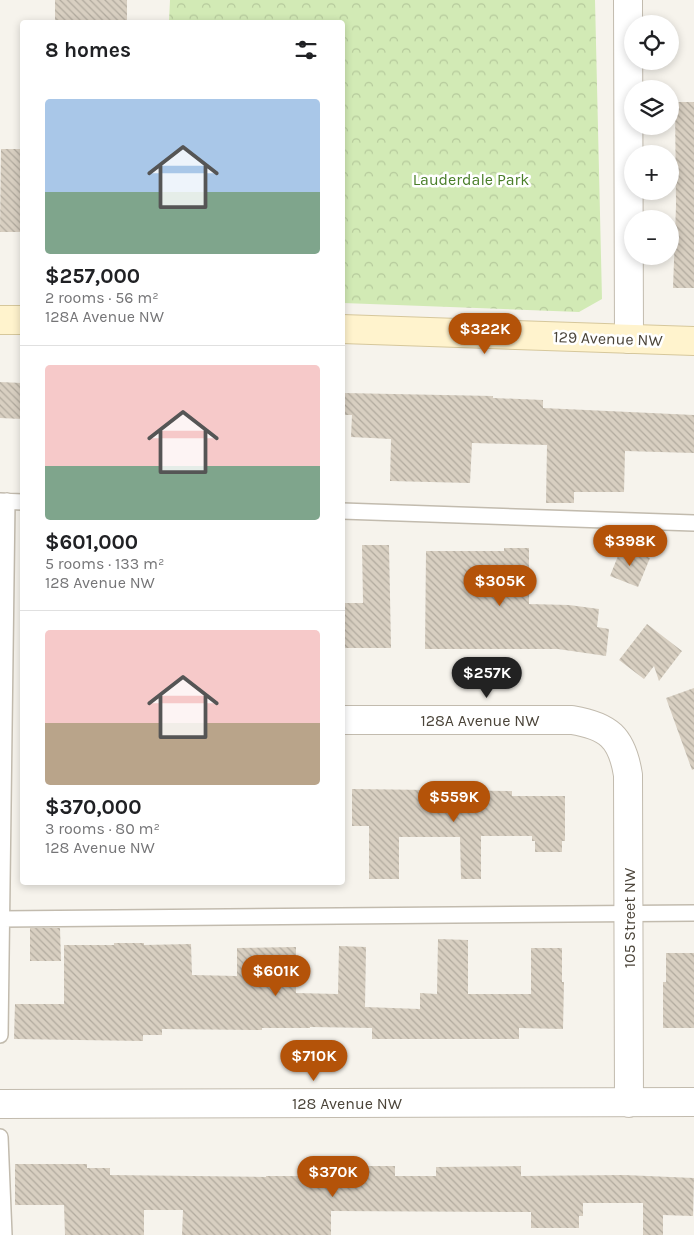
<!DOCTYPE html>
<meta charset="utf-8">
<style>
:root{--surface:#fff;--page:#f6f6f6;--text:#202124;--muted:#757577;--line:#e0e0e0;--accent:#b45309}
body{margin:0;font-family:Karla,sans-serif;background:var(--page);color:var(--text);height:100vh;display:flex;flex-direction:column;font-size:19px;white-space:nowrap}
*{box-sizing:border-box;margin:0}
p{font-size:16px;color:var(--muted)}
.icon{flex:none;width:28px;height:28px;fill:none;stroke:currentColor;stroke-width:2;stroke-linecap:round;stroke-linejoin:round}
.map{position:relative;flex:1;overflow:hidden}
.details{position:absolute;left:20px;top:20px;width:325px;height:865px;display:flex;flex-direction:column;background:var(--surface);border-radius:5px;box-shadow:0 2px 8px #0003}
.details>*{flex:none}
.tools{position:absolute;left:624px;top:15px;display:grid;gap:10px}
.tools a{display:grid;place-items:center;width:55px;height:55px;border-radius:50%;background:var(--surface);box-shadow:0 2px 8px #0003;font-size:25px}
.price{position:absolute;translate:-50% -42px;padding:0 11px;border-radius:18px;background:var(--accent);color:#fff;font-size:16px;line-height:32px;filter:drop-shadow(0 1px 2px #0008)}
.price::after{content:'';position:absolute;left:50%;top:30px;width:15px;height:11px;margin-left:-8px;background:inherit;clip-path:polygon(0 0,100% 0,50% 100%)}
.price.active{background:#222;color:#fff}
ul{padding:0;list-style:none}
li{display:grid;align-content:center;gap:10px;height:265px;padding:0 25px}
li+li{border-top:1px solid var(--line)}
li span{display:grid;place-items:center;height:155px;border-radius:5px;color:#555}
li>.icon{margin-inline-start:auto}
span .icon{width:90px;height:90px;fill:#fffc;stroke-width:1}
li b{font-size:21px}
h2{display:flex;justify-content:space-between;align-items:center;height:60px;padding:0 25px;font-size:21px}
.map>svg:first-child{display:block}
.park{fill:url(#park-crowns)}
.building{fill:url(#building-back-hatch)}
.lines{fill:none;stroke-linecap:round;stroke-linejoin:round}
.lane-casing{stroke:#c2bbae;stroke-width:18}
.street-casing{stroke:#c2bbae;stroke-width:30}
.secondary-casing{stroke:#d6c79b;stroke-width:30}
.lane{stroke:#fff;stroke-width:15}
.street{stroke:#fff;stroke-width:28}
.secondary{stroke:#fff3cd;stroke-width:28}
.labels{text-anchor:middle;stroke-width:5;stroke-linejoin:round;paint-order:stroke}
.park-label{font-size:16px;fill:#4a7f2a;stroke:#fff}
.street-label{font-size:16px;fill:#4b4439;stroke:#fff}
</style>
<div class="map">
<svg width="694" height="1235" viewBox="0 0 694 1235">
<defs>
<pattern id="park-crowns" width="20" height="18" patternUnits="userSpaceOnUse" patternTransform="scale(1.25)"><rect width="20" height="18" fill="#d2eab5"/><path d="M2 6a3 3 0 1 1 6 0M12 15a3 3 0 1 1 6 0" fill="none" stroke="#b6ca9c"/></pattern>
<pattern id="building-back-hatch" width="6" height="6" patternUnits="userSpaceOnUse" patternTransform="scale(1.25)"><rect width="6" height="6" fill="#d8cfc1"/><path d="M-1 5l2 2M0 0l6 6M5-1l2 2" fill="none" stroke="#b1aa9e"/></pattern>
</defs>
<rect width="100%" height="100%" fill="#f6f3ec"/>
<!-- park -->
<path class="park" d="M 170,0 L 595,0 L 602,299 L 579,312 L 343,303 L 342,22 L 169,22 Z"/>
<!-- building -->
<path class="building" d="M 55,0 L 127,0 L 127,22 L 55,22 Z
M 675,102 L 694,102 L 694,288 L 673,288 L 676,206 Z
M 1,149 L 22,149 L 22,232 L 0,232 Z
M 0,382 L 22,383 L 22,419 L 0,418 Z
M 344,393 L 493,396 L 493,398 L 543,400 L 543,408 L 694,415 L 694,453 L 625,451 L 624,492 L 574,492 L 574,503 L 546,503 L 547,445 L 472,443 L 470,483 L 390,481 L 391,439 L 351,437 L 352,415 L 343,415 Z
M 362,545 L 389,545 L 391,648 L 342,648 L 342,603 L 363,603 Z
M 622,546 L 650,558 L 638,587 L 610,576 Z
M 504,548 L 529,548 L 529,604 L 569,605 L 599,609 L 597,627 L 609,629 L 606,656 L 558,649 L 425,649 L 426,551 L 504,551 Z
M 647,624 L 682,651 L 659,681 L 654,666 L 644,679 L 619,660 Z
M 694,688 L 694,769 L 692,770 L 666,698 Z
M 352,789 L 512,791 L 512,796 L 565,796 L 565,841 L 562,841 L 562,852 L 535,852 L 535,841 L 532,841 L 532,836 L 481,836 L 481,879 L 461,879 L 460,837 L 399,837 L 399,879 L 369,879 L 369,826 L 352,826 Z
M 30,928 L 60,928 L 61,961 L 30,961 Z
M 438,939 L 468,940 L 468,994 L 531,994 L 531,948 L 562,948 L 562,982 L 564,982 L 563,1029 L 519,1028 L 519,1039 L 372,1039 L 372,1028 L 310,1027 L 310,1028 L 262,1028 L 262,1030 L 162,1029 L 162,1035 L 143,1035 L 143,1041 L 14,1039 L 15,1004 L 64,1004 L 64,945 L 114,945 L 114,943 L 144,943 L 144,945 L 191,944 L 192,975 L 237,976 L 237,948 L 296,947 L 296,993 L 338,994 L 339,946 L 366,947 L 365,1007 L 420,1009 L 420,993 L 437,994 Z
M 666,953 L 694,953 L 694,1028 L 663,1028 L 663,982 L 666,982 Z
M 15,1164 L 87,1164 L 87,1168 L 110,1168 L 110,1175 L 266,1177 L 266,1176 L 363,1176 L 363,1166 L 395,1166 L 395,1176 L 436,1176 L 436,1167 L 521,1166 L 521,1176 L 624,1175 L 694,1178 L 693,1216 L 663,1215 L 663,1235 L 643,1235 L 643,1203 L 583,1203 L 583,1216 L 579,1216 L 579,1228 L 531,1228 L 531,1212 L 331,1211 L 331,1235 L 182,1235 L 183,1210 L 144,1210 L 144,1235 L 65,1235 L 64,1205 L 15,1205 Z"/>
<g class="lines">
<defs>
<path id="lane" d="M 0,501 L 22,502
M 342,511 L 694,523
M 2,919 L 694,913
M 0,1035 L 7,501
M 0,1137 L 4,1235"/>
<path id="street" d="M 628,0 L 629,339
M 342,720 L 572,720 C 608,726 622,737 628,775 L 629,1103
M 0,1104 L 694,1102"/>
<path id="secondary" d="M 0,320 L 22,320
M 342,329 L 694,341"/>
</defs>
<!-- lane casing -->
<use href="#lane" class="lane-casing"/>
<!-- street casing -->
<use href="#street" class="street-casing"/>
<!-- secondary casing -->
<use href="#secondary" class="secondary-casing"/>
<!-- lane -->
<use href="#lane" class="lane"/>
<!-- street -->
<use href="#street" class="street"/>
<!-- secondary -->
<use href="#secondary" class="secondary"/>
</g>
<g class="labels">
<!-- park labels -->
<g class="park-label">
<text x="471" y="185">Lauderdale Park</text>
</g>
<!-- street labels -->
<g class="street-label">
<text transform="translate(608 338) rotate(2)" y="6">129 Avenue NW</text>
<text x="480" y="726">128A Avenue NW</text>
<text transform="translate(629 918) rotate(-90)" y="6">105 Street NW</text>
<text x="347" y="1109">128 Avenue NW</text>
</g>
</g>
</svg>
<div class="tools">
<a><svg class="icon" aria-label="locate" viewBox="0 0 24 24"><circle cx="12" cy="12" r="6"/><path d="M12 2v4M12 18v4M2 12h4M18 12h4"/></svg></a>
<a><svg class="icon" aria-label="layers" viewBox="0 0 24 24"><path d="M12 4l9 5-9 5-9-5zM3 14l9 5 9-5"/></svg></a>
<a>+</a>
<a>−</a>
</div>
<b class="price" style="left:485px;top:355px">$322K</b>
<b class="price" style="left:630px;top:567px">$398K</b>
<b class="price" style="left:500px;top:607px">$305K</b>
<b class="price active" style="left:487px;top:699px">$257K</b>
<b class="price" style="left:454px;top:823px">$559K</b>
<b class="price" style="left:276px;top:997px">$601K</b>
<b class="price" style="left:314px;top:1082px">$710K</b>
<b class="price" style="left:333px;top:1198px">$370K</b>
<section class="details">
<h2>8 homes<svg class="icon" aria-label="filters" viewBox="0 0 24 24"><path d="M4 7h16M4 17h16"/><circle cx="9" cy="7" r="2"/><circle cx="15" cy="17" r="2"/></svg></h2>
<ul>
<li><span style="background:linear-gradient(#a9c7e8 60%,#7fa58c 0)"><svg class="icon" aria-label="home" viewBox="0 0 24 24"><path d="M3 11l9-7 9 7M6 9v11h12V9"/></svg></span><div><b>$257,000</b><p>2 rooms · 56 m²</p><p>128A Avenue NW</p></div></li>
<li><span style="background:linear-gradient(#f6c9c9 65%,#7fa58c 0)"><svg class="icon" aria-label="home" viewBox="0 0 24 24"><path d="M3 11l9-7 9 7M6 9v11h12V9"/></svg></span><div><b>$601,000</b><p>5 rooms · 133 m²</p><p>128 Avenue NW</p></div></li>
<li><span style="background:linear-gradient(#f6c9c9 60%,#b9a48a 0)"><svg class="icon" aria-label="home" viewBox="0 0 24 24"><path d="M3 11l9-7 9 7M6 9v11h12V9"/></svg></span><div><b>$370,000</b><p>3 rooms · 80 m²</p><p>128 Avenue NW</p></div></li>
</ul>
</section>
</div>
